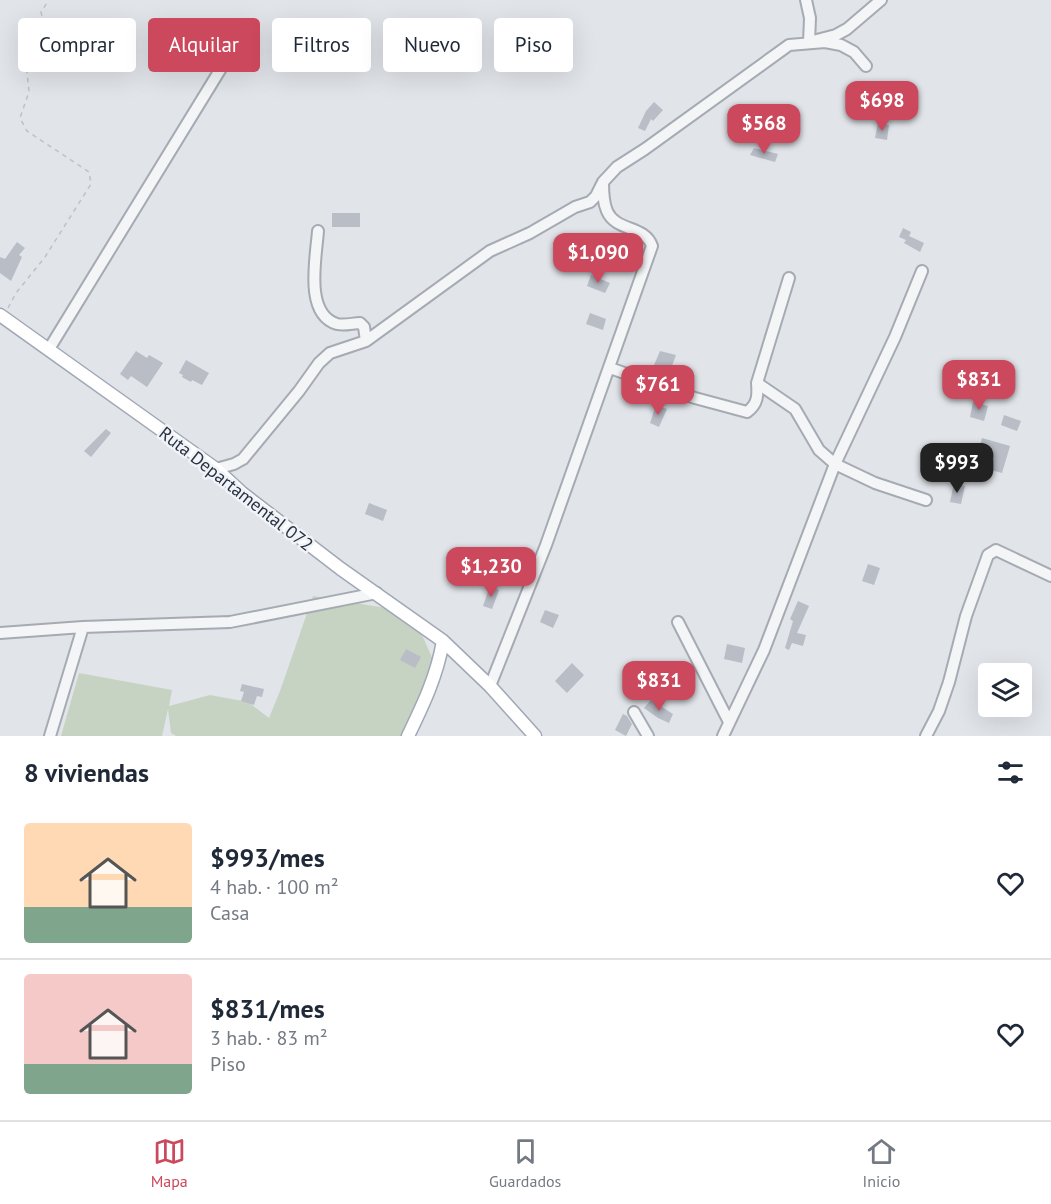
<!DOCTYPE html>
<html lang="es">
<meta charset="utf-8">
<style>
:root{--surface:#fff;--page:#f6f6f7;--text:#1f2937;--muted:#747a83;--line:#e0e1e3;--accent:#cc485c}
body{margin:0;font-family:"PT Sans",sans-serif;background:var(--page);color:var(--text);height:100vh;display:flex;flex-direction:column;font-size:22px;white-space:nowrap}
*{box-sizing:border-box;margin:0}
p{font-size:20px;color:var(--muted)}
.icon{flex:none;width:33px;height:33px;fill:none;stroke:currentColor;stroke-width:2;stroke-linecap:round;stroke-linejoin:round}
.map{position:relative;height:736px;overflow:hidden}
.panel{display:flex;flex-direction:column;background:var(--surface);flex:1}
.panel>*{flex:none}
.banner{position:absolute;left:18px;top:18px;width:600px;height:54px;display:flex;gap:12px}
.fabs{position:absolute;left:978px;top:663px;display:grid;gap:12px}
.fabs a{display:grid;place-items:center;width:54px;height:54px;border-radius:6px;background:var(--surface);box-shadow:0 6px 24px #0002;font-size:30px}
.price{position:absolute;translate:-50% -51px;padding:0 14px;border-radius:12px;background:var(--accent);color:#fff;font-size:20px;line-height:39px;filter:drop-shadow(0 2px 3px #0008)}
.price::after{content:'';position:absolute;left:50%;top:36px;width:18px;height:14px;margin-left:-9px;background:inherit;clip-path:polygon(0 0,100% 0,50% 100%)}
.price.active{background:#222;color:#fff}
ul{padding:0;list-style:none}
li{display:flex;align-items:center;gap:18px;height:150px;padding:0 24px}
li+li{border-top:2px solid var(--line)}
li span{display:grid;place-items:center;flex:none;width:168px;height:120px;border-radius:6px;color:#555}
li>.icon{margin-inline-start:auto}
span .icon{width:72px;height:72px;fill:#fffc;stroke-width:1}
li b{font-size:26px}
h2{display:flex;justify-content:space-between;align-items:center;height:72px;padding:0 24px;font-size:26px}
.tag{padding:0 21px;border-radius:6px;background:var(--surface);box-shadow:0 6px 24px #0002;font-size:21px;line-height:54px}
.tag.active{background:var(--accent);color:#fff}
.menu{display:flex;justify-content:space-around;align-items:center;height:84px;border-top:2px solid var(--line);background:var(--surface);font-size:16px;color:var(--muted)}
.menu a{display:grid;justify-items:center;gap:3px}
.menu .active{color:var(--accent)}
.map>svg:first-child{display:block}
.green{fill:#c6d3c2}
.building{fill:#b8bdc6}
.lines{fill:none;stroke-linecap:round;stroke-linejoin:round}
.minor-casing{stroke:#a6abb3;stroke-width:14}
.major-casing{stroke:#a0a8b5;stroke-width:15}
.path{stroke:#bec2c7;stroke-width:1.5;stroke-dasharray:4.5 4.5;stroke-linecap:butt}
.minor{stroke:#f3f5f7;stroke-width:10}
.major{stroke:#fff;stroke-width:12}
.labels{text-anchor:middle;stroke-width:5;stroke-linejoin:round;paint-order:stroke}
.street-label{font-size:18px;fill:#293240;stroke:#f0f3f7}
</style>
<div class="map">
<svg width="1051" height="736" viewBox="0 0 1051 736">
<rect width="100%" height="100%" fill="#e1e4e9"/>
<!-- green -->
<path class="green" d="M 313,596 L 392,609 L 422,635 L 434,662 L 421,696 L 401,736 L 176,736 L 171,733 L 168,709 L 162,736 L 61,736 L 79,673 L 172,690 L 169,706 L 210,695 L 248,702 L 269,718 L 280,691 Z"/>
<!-- building -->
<path class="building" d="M 654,102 L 663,110 L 653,121 L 651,119 L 645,131 L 638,128 L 646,111 Z
M 878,123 L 889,125 L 887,140 L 875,138 Z
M 754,148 L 778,154 L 775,162 L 750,155 Z
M 332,213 L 360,213 L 360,227 L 332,227 Z
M 903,228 L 911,232 L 909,236 L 924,243 L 920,252 L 904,243 L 906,240 L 899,237 Z
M 17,242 L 25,248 L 19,255 L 22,257 L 11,281 L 0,273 L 0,257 L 5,259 Z
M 591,275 L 610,283 L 605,293 L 587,286 Z
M 590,313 L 606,319 L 603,330 L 586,324 Z
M 136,351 L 147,358 L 149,355 L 163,363 L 147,387 L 131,376 L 128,380 L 120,374 Z
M 660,351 L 676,355 L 670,371 L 654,365 Z
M 186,360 L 209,373 L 202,385 L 192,380 L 191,382 L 182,377 L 183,375 L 179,373 Z
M 973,402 L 988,406 L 984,421 L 970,417 Z
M 656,405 L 667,409 L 659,427 L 650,423 Z
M 1004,415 L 1021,421 L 1017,431 L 1001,425 Z
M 106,429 L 111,433 L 91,457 L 84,451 Z
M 982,438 L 1010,446 L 1002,473 L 991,470 L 994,458 L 978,453 Z
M 954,483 L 965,486 L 961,504 L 950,502 Z
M 369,503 L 387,510 L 383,521 L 365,514 Z
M 868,564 L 880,568 L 874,585 L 862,581 Z
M 490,586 L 499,590 L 492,609 L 483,606 Z
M 798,601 L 809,606 L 797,633 L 806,635 L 803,646 L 792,643 L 789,650 L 785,648 L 793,621 L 790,619 Z
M 545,610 L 559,615 L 553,628 L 540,622 Z
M 727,644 L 745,648 L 742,663 L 724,659 Z
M 406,649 L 421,657 L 415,668 L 400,660 Z
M 572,663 L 584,675 L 567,693 L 555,681 Z
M 684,664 L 692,666 L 694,670 L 688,687 L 678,683 Z
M 242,684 L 264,689 L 262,697 L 257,696 L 254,705 L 241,701 L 244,692 L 240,691 Z
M 651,700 L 673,714 L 669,723 L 658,718 L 644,708 Z
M 623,714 L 627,716 L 632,724 L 626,736 L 615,730 Z"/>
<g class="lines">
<defs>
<path id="minor" d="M 806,0 L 810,18 L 809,42 L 836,35 L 847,29 L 881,0
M 318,231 C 316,258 304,314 337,324 C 345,326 353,323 360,323 L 364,327 L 366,341
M 49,349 L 239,39
M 610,368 L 695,398 L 747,412 C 758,404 758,395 757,383 L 789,278
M 757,383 L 795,409 L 819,450 L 835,464 L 875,483 L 926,500
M 216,469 L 234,464 L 243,459 L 299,391 L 319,363 L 330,353 L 366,341 L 490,251 L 530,233 L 575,207 L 590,202 L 596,196 L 603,182 L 617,167 L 645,149 L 789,45 L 825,42 L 841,45 L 854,52 L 866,66
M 678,622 L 729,722
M 0,633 L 83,627 L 230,622 L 377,593
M 490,686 L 546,545 L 652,246 C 645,225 616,232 607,211 C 603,202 603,192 603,182
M 634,712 L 648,736
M 50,736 L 83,627
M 723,736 L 764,650 L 835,464 L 895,337 L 922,271
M 926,736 L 939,711 L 949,682 L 966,616 L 988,555 L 996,550 L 1051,576"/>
<path id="major" d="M 0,315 L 216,469 L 242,493 L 341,569 L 443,641 L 490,686 L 535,736
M 408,736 C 423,705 437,676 443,641"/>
</defs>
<!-- minor casing -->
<use href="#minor" class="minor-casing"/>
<!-- major casing -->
<use href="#major" class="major-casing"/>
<!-- path -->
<path class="path" d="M 8,308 L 16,293 L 45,257 L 91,184 L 89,172 L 27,131 L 20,118 L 29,92 L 27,72 L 30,58 L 39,45 L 46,31 L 41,12 L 49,0"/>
<!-- minor -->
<use href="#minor" class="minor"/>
<!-- major -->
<use href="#major" class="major"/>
</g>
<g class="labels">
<!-- street labels -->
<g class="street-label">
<text transform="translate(236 489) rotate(38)" y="6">Ruta Departamental 072</text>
</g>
</g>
</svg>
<div class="fabs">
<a><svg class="icon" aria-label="layers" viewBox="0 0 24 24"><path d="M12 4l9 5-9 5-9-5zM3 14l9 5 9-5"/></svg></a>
</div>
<b class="price" style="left:882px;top:132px">$698</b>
<b class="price" style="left:764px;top:155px">$568</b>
<b class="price" style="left:598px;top:284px">$1,090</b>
<b class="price" style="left:979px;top:411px">$831</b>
<b class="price" style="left:658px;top:416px">$761</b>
<b class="price active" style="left:957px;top:494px">$993</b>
<b class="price" style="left:491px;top:598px">$1,230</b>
<b class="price" style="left:659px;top:712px">$831</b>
<div class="banner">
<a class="tag">Comprar</a>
<a class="tag active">Alquilar</a>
<a class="tag">Filtros</a>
<a class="tag">Nuevo</a>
<a class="tag">Piso</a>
</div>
</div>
<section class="panel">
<h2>8 viviendas<svg class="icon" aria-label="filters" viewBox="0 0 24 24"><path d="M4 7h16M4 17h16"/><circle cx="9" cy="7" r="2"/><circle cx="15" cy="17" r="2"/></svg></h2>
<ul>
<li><span style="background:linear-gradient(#ffd9b3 70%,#7fa58c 0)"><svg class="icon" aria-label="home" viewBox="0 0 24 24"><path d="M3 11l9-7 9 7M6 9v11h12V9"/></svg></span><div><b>$993/mes</b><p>4 hab. · 100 m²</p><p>Casa</p></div><svg class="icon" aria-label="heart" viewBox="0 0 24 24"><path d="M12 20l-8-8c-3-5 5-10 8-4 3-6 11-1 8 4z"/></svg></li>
<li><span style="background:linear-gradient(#f6c9c9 75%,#7fa58c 0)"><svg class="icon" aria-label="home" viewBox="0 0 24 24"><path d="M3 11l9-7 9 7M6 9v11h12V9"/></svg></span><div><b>$831/mes</b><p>3 hab. · 83 m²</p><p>Piso</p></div><svg class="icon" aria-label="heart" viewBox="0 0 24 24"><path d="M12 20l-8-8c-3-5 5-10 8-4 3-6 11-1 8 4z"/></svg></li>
</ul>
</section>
<nav class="menu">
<a class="active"><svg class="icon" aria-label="map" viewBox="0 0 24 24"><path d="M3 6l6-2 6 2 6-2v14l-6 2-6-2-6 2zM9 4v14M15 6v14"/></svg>Mapa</a>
<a><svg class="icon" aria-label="saved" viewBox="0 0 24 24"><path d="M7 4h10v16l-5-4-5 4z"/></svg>Guardados</a>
<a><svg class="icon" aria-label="home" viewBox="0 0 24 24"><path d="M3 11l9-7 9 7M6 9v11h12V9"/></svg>Inicio</a>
</nav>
